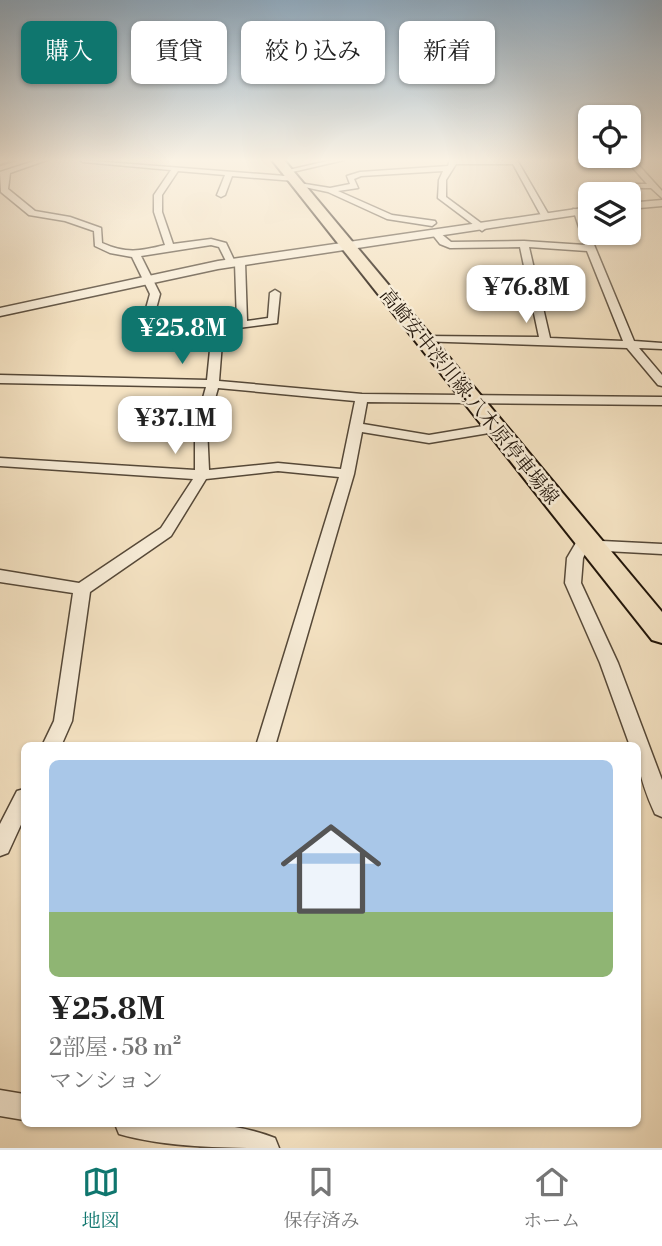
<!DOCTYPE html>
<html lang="ja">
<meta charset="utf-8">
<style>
:root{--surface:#fff;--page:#f2f2f2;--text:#222;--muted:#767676;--line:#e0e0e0;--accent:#0f766e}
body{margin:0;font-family:"Libre Bodoni","Noto Serif JP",serif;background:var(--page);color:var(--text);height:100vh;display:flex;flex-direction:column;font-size:26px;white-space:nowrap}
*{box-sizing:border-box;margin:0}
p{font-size:23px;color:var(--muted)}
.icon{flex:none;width:38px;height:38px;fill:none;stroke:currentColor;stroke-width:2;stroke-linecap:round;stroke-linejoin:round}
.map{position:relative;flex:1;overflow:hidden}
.details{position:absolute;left:21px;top:742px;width:620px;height:385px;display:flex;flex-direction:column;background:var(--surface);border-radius:10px;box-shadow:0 2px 5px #0004}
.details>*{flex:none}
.banner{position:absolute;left:21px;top:21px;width:621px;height:63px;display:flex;gap:14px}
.tools{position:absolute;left:578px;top:105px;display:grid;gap:14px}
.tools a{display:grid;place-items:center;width:63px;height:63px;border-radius:10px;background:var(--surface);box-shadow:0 2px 5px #0004;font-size:35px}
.price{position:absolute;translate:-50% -60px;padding:0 16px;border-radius:14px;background:#fff;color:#222;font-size:23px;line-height:46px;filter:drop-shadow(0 2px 4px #0008)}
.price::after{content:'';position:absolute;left:50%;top:42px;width:21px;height:16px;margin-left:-10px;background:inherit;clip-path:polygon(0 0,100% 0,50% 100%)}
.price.on{background:var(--accent);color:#fff}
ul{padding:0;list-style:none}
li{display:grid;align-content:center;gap:14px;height:371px;padding:0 28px}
li span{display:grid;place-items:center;height:217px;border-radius:10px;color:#555}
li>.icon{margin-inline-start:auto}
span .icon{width:126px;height:126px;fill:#fffc;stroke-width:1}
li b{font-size:30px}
.chip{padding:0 24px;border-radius:10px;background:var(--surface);box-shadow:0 2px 5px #0004;font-size:24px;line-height:63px}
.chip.on{background:var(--accent);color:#fff}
.menu{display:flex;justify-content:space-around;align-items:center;height:98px;border-top:2px solid var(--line);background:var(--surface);font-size:19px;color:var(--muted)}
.menu a{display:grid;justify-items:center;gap:4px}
.menu .on{color:var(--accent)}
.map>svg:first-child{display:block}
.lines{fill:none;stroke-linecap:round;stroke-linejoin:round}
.stream{stroke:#756653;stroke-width:2.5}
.minor-casing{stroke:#554838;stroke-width:3}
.tertiary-casing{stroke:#554838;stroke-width:3}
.primary-casing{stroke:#201409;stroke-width:4}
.minor{fill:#f8edd8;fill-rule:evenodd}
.tertiary{fill:#f8edd8;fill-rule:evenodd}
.primary{fill:#f5e3c3;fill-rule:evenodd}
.labels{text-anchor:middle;stroke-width:5;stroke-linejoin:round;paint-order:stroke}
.far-street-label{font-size:19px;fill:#201409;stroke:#f8edd8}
</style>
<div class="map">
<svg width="662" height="1148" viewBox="0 0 662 1148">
<rect width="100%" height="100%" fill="#f5e3c3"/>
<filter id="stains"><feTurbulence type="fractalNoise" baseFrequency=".00286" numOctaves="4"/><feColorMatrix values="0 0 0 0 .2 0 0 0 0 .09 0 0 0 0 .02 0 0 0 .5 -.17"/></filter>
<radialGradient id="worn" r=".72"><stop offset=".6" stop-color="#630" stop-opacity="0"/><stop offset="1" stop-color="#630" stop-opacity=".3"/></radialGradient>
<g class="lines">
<!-- stream -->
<path class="stream" d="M 0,165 L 16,160"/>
<defs>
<path id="minor" d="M 37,160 L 47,160 L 10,173 L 8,189 L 35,211 L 70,217 L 101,228 L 102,243 C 127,254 140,251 165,245 L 154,212 L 154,195 L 171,170 L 83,162 L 80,160 L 298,177 L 295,181 L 232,176 L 225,195 L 221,197 L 217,195 L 225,175 L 178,171 L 162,195 L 162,212 L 173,244 L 211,239 L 226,243 L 235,262 L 240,259 L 245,262 L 247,321 L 268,318 L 270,293 L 275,290 L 280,293 L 277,323 L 223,330 L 219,381 L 362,394 L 662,397 L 662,405 L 367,402 L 363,424 L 429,435 L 495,424 L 501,428 L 495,432 L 429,443 L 362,432 L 354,474 L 275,746 L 256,746 L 339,477 L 278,471 L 206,479 L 171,536 L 90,592 L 72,721 L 61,746 L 42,746 L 54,721 L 73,593 L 0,582 L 0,570 L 79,583 L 161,528 L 193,479 L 0,466 L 0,458 L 195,470 L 195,427 L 206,387 L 0,383 L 0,375 L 207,380 L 212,330 L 143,325 L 142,323 L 150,294 L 132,257 L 110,253 L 95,246 L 94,231 L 65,221 L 29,215 L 1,192 L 0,172 ZM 211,245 L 219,247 L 228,265 L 235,263 L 237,322 L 218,324 L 153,320 L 160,294 L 141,256 ZM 218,388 L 355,401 L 341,469 L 278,463 L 209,470 L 207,427 Z
M 332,160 L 344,160 L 288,173 L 284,171 Z
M 450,160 L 517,160 L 550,217 L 543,219 L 513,164 L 456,164 L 446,180 L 446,197 L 485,226 L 486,228 L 482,231 L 438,198 L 439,180 L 443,171 L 361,176 L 354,179 L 358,188 L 338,191 L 392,215 L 435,221 L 436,223 L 432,226 L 387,219 L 328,192 L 295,185 L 299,183 L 330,188 L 350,184 L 347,176 L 360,172 L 448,166 Z
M 626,160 L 634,160 L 662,191 L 662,198 L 651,188 L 612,188 L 615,184 L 647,184 Z
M 573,209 L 580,211 L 634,341 L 662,343 L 662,349 L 639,348 L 662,375 L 662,386 L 658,385 L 627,348 L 417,341 L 417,337 L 421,336 L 539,337 L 520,247 L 450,248 L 440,244 L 432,234 L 439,232 L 451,242 L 524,241 L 585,245 ZM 529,247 L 587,251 L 623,341 L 550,338 Z
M 582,540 L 662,544 L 662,554 L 587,550 L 583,558 L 581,583 L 618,663 L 662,780 L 662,817 L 655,814 C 645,792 637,770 637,746 L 630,746 L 600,663 L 565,583 L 567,558 L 577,541 Z
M 24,789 L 24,818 L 8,853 L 0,856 L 0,824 L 17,791 Z
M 0,1090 L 24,1094 L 24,1120 L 0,1116 Z
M 115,1124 C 162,1120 231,1120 275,1138 L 279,1148 C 227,1148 168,1148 119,1134 Z"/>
<path id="tertiary" d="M 662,200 L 662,206 L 628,209 L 628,203 Z
M 590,207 L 590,213 L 218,269 L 0,316 L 0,308 L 218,261 Z"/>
<path id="primary" d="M 272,160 L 284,160 L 662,612 L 662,643 L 652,640 Z"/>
</defs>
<!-- minor casing -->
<use href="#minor" class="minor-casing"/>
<!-- tertiary casing -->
<use href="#tertiary" class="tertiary-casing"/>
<!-- primary casing -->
<use href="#primary" class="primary-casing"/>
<!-- minor -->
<use href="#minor" class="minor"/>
<!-- tertiary -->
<use href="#tertiary" class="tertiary"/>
<!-- primary -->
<use href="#primary" class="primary"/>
</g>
<!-- sky -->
<linearGradient id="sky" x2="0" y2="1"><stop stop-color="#90abc0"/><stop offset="0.5" stop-color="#faf2e4"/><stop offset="1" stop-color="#faf2e4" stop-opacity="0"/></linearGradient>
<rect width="662" height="320" fill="url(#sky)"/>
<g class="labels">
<!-- far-street labels -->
<g class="far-street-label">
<text transform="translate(470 396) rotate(51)" y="7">高崎安中渋川線;八木原停車場線</text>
</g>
</g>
<rect width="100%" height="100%" filter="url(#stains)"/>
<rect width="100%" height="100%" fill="url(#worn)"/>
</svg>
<div class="tools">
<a><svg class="icon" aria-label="locate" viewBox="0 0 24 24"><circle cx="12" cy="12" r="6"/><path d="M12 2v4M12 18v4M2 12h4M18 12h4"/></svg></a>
<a><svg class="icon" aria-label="layers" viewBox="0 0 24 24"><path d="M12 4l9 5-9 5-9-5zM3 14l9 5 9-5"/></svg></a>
</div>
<b class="price" style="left:526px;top:325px">¥76.8M</b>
<b class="price on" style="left:182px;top:366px">¥25.8M</b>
<b class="price" style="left:175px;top:456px">¥37.1M</b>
<div class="banner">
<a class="chip on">購入</a>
<a class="chip">賃貸</a>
<a class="chip">絞り込み</a>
<a class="chip">新着</a>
</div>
<section class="details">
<ul>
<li><span style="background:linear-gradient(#a9c7e8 70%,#8fb573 0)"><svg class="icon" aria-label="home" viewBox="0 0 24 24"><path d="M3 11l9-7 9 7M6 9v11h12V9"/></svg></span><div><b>¥25.8M</b><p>2部屋 · 58 m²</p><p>マンション</p></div></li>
</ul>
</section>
</div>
<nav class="menu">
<a class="on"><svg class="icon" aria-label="map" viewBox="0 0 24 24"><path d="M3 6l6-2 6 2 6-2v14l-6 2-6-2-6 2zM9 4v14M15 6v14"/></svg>地図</a>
<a><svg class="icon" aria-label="saved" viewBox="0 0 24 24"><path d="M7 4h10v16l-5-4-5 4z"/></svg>保存済み</a>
<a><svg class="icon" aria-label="home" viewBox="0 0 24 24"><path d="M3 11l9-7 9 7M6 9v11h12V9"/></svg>ホーム</a>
</nav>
